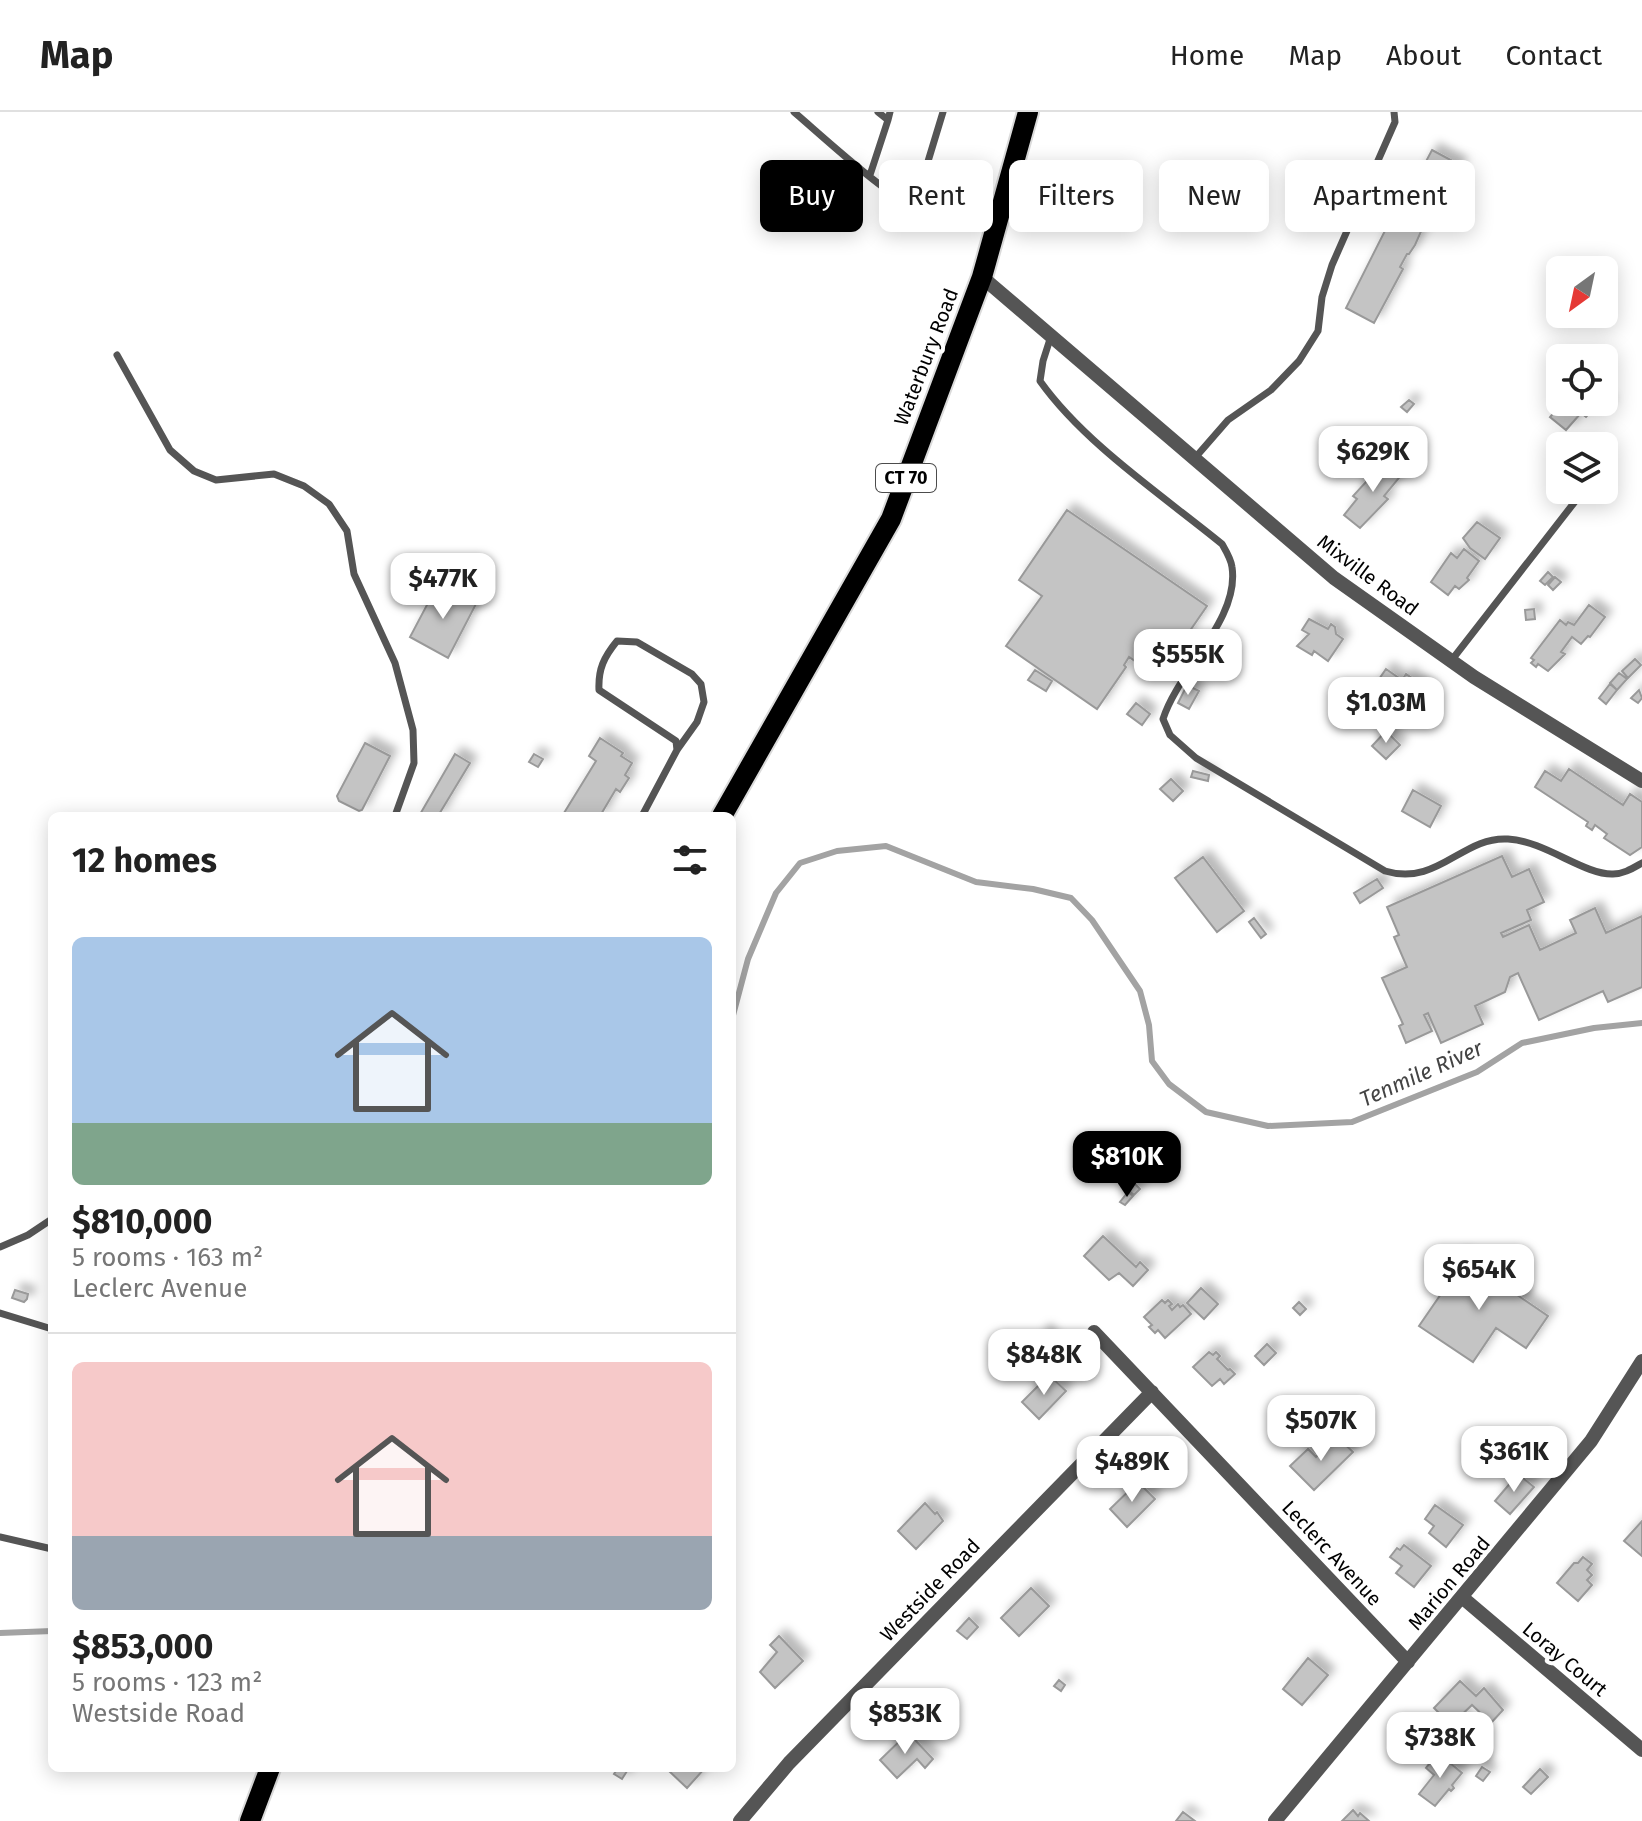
<!DOCTYPE html>
<meta charset="utf-8">
<style>
:root{--surface:#fff;--page:#f2f2f2;--text:#222;--muted:#767676;--line:#e0e0e0;--accent:#000}
body{margin:0;font-family:"Fira Sans",sans-serif;background:var(--page);color:var(--text);height:100vh;display:flex;flex-direction:column;font-size:30px;white-space:nowrap}
*{box-sizing:border-box;margin:0}
p{font-size:26px;color:var(--muted)}
.icon{flex:none;width:44px;height:44px;fill:none;stroke:currentColor;stroke-width:2;stroke-linecap:round;stroke-linejoin:round}
.map{position:relative;flex:1;overflow:hidden}
.panel{position:absolute;left:48px;top:700px;width:688px;height:960px;display:flex;flex-direction:column;background:var(--surface);border-radius:12px;box-shadow:0 4px 20px #0003}
.panel>*{flex:none}
.hud{position:absolute;left:760px;top:48px;width:760px;height:72px;display:flex;gap:16px}
.needle{width:52px;rotate:213deg}
.fabs{position:absolute;left:1546px;top:144px;display:grid;gap:16px}
.fabs a{display:grid;place-items:center;width:72px;height:72px;border-radius:12px;background:var(--surface);box-shadow:0 4px 20px #0003;font-size:40px}
.price{position:absolute;translate:-50% -68px;padding:0 18px;border-radius:16px;background:#fff;color:#222;font-size:26px;line-height:52px;filter:drop-shadow(0 2px 4px #0008)}
.price::after{content:'';position:absolute;left:50%;top:48px;width:24px;height:18px;margin-left:-12px;background:inherit;clip-path:polygon(0 0,100% 0,50% 100%)}
.price.active{background:var(--accent);color:#fff}
ul{padding:0;list-style:none}
li{display:grid;align-content:center;gap:16px;height:424px;padding:0 24px}
li+li{border-top:2px solid var(--line)}
li span{display:grid;place-items:center;height:248px;border-radius:12px;color:#555}
li>.icon{margin-inline-start:auto}
span .icon{width:144px;height:144px;fill:#fffc;stroke-width:1}
li b{font-size:34px}
h2{display:flex;justify-content:space-between;align-items:center;height:96px;padding:0 24px;font-size:34px}
.chip{padding:0 28px;border-radius:12px;background:var(--surface);box-shadow:0 4px 20px #0003;font-size:28px;line-height:72px}
.chip.active{background:var(--accent);color:#fff}
header{display:flex;align-items:center;gap:48px;box-sizing:border-box;height:112px;padding:0 40px;background:var(--surface);border-bottom:2px solid var(--line)}
header strong{font-size:38px}
nav{display:flex;gap:44px;margin-inline-start:auto;font-size:28px}
.map>svg:first-child{display:block}
.lines{fill:none;stroke-linecap:round;stroke-linejoin:round}
.stream{stroke:#a3a3a3;stroke-width:6}
.building{fill:#c4c4c4;stroke:#999;stroke-width:2;filter:url(#shadow)}
.primary-casing{stroke:#dbdbdb;stroke-width:24}
.service{stroke:#555;stroke-width:7}
.minor{stroke:#555;stroke-width:14}
.primary{stroke:#000;stroke-width:20}
.labels{text-anchor:middle;stroke-width:8;stroke-linejoin:round;paint-order:stroke}
.shield{fill:#fff;stroke:#4c4c4c;stroke-width:2}
.shield-label{font-size:18px;font-weight:bold;fill:#000}
.street-label{font-size:20px;fill:#000;stroke:#fff}
.water-label{font-size:22px;font-style:italic;fill:#444;stroke:#fff}
</style>
<header>
<strong>Map</strong>
<nav><a>Home</a><a>Map</a><a>About</a><a>Contact</a></nav>
</header>
<div class="map">
<svg width="1642" height="1709" viewBox="0 0 1642 1709">
<defs>
<filter id="shadow"><feDropShadow dx="7" dy="-7" stdDeviation="4" flood-color="#0004"/></filter>
</defs>
<rect width="100%" height="100%" fill="#fff"/>
<g class="lines">
<!-- stream -->
<path class="stream" d="M 732,907 L 748,847 L 776,781 L 800,751 L 837,739 L 886,734 L 976,770 L 1033,777 L 1071,786 L 1092,808 L 1140,879 L 1149,913 L 1152,949 L 1169,972 L 1206,1000 L 1268,1014 L 1352,1010 L 1477,960 L 1522,931 L 1594,916 L 1642,911
M 0,1521 L 52,1519"/>
</g>
<!-- building -->
<path class="building" d="M 1432,38 L 1460,53 L 1430,108 L 1427,106 L 1415,133 L 1409,142 L 1407,142 L 1400,155 L 1403,157 L 1374,211 L 1346,196 L 1400,89 L 1405,89 Z
M 1409,288 L 1414,292 L 1407,300 L 1401,295 Z
M 1563,290 L 1604,290 L 1608,293 L 1603,298 L 1597,293 L 1586,305 L 1581,301 L 1566,318 L 1550,305 Z
M 1386,348 L 1403,361 L 1384,384 L 1388,387 L 1360,416 L 1344,403 L 1357,387 L 1353,384 Z
M 1067,398 L 1207,494 L 1158,565 L 1129,545 L 1124,553 L 1126,555 L 1097,597 L 1006,534 L 1042,484 L 1019,468 Z
M 1477,410 L 1500,426 L 1485,447 L 1470,436 L 1463,426 Z
M 1464,437 L 1479,449 L 1467,466 L 1469,468 L 1459,477 L 1455,474 L 1448,483 L 1431,470 L 1451,441 L 1457,446 Z
M 1548,460 L 1553,465 L 1545,473 L 1540,469 Z
M 1555,465 L 1561,470 L 1553,478 L 1548,473 Z
M 438,472 L 476,492 L 448,546 L 410,525 Z
M 1589,493 L 1605,505 L 1590,525 L 1588,524 L 1581,532 L 1572,525 L 1561,540 L 1565,542 L 1548,559 L 1538,552 L 1536,555 L 1531,551 L 1534,548 L 1531,546 L 1560,508 L 1566,513 L 1568,510 L 1574,513 Z
M 1534,497 L 1535,507 L 1526,508 L 1525,498 Z
M 1309,507 L 1328,517 L 1331,512 L 1335,515 L 1336,522 L 1343,527 L 1328,549 L 1314,539 L 1312,543 L 1297,534 L 1309,522 L 1302,518 Z
M 1635,547 L 1641,553 L 1628,566 L 1622,559 Z
M 1386,557 L 1402,568 L 1406,562 L 1426,576 L 1410,598 L 1389,583 L 1384,590 L 1374,583 L 1379,576 L 1375,573 Z
M 1035,558 L 1052,569 L 1046,579 L 1028,568 Z
M 1619,561 L 1627,567 L 1617,578 L 1610,571 Z
M 1610,572 L 1617,578 L 1606,592 L 1599,586 Z
M 1187,573 L 1199,579 L 1189,597 L 1178,591 Z
M 1639,578 L 1642,586 L 1638,591 L 1631,586 Z
M 1136,591 L 1150,602 L 1142,613 L 1127,602 Z
M 1386,619 L 1400,633 L 1386,647 L 1372,634 Z
M 600,626 L 623,641 L 621,644 L 632,651 L 625,663 L 629,666 L 620,680 L 616,677 L 600,704 L 568,704 L 564,701 L 596,649 L 589,644 Z
M 365,631 L 390,644 L 362,698 L 359,699 L 339,689 L 337,684 Z
M 455,642 L 470,651 L 438,704 L 419,704 Z
M 534,642 L 543,647 L 538,655 L 529,650 Z
M 1569,657 L 1623,693 L 1630,682 L 1642,690 L 1642,735 L 1630,743 L 1604,726 L 1607,722 L 1595,713 L 1592,718 L 1586,714 L 1588,710 L 1535,675 L 1545,659 L 1561,669 Z
M 1193,659 L 1209,663 L 1208,669 L 1191,665 Z
M 1171,667 L 1183,679 L 1173,689 L 1160,677 Z
M 1413,678 L 1441,694 L 1430,715 L 1402,699 Z
M 1502,744 L 1512,765 L 1529,757 L 1544,790 L 1527,798 L 1531,808 L 1501,821 L 1503,825 L 1529,813 L 1540,838 L 1576,821 L 1570,808 L 1595,796 L 1606,821 L 1642,804 L 1642,875 L 1608,890 L 1603,879 L 1539,908 L 1518,861 L 1510,865 L 1505,880 L 1475,894 L 1483,912 L 1441,931 L 1428,901 L 1424,903 L 1432,919 L 1406,931 L 1399,914 L 1403,912 L 1382,866 L 1407,855 L 1394,825 L 1399,823 L 1387,795 Z
M 1203,745 L 1244,799 L 1217,820 L 1175,766 Z
M 1377,767 L 1383,776 L 1360,791 L 1354,781 Z
M 1254,806 L 1266,822 L 1261,826 L 1249,810 Z
M 1134,1071 L 1140,1077 L 1134,1083 L 1128,1078 Z
M 1128,1080 L 1133,1084 L 1125,1093 L 1120,1090 Z
M 1103,1124 L 1136,1155 L 1140,1150 L 1148,1158 L 1133,1174 L 1119,1161 L 1109,1168 L 1084,1144 Z
M 1460,1144 L 1548,1204 L 1526,1236 L 1496,1216 L 1473,1250 L 1419,1214 L 1443,1179 L 1439,1175 Z
M 1201,1176 L 1218,1192 L 1204,1207 L 1187,1191 Z
M 15,1178 L 28,1182 L 27,1187 L 24,1190 L 12,1186 Z
M 1162,1188 L 1165,1191 L 1168,1188 L 1172,1192 L 1169,1194 L 1172,1198 L 1178,1192 L 1180,1195 L 1183,1193 L 1191,1202 L 1165,1226 L 1158,1218 L 1155,1221 L 1149,1215 L 1152,1213 L 1144,1205 Z
M 1299,1190 L 1306,1197 L 1300,1203 L 1293,1196 Z
M 1044,1219 L 1051,1227 L 1046,1232 L 1038,1224 Z
M 1267,1232 L 1276,1241 L 1264,1253 L 1255,1244 Z
M 1209,1240 L 1213,1243 L 1216,1240 L 1220,1244 L 1217,1247 L 1228,1258 L 1230,1257 L 1235,1262 L 1224,1272 L 1220,1267 L 1212,1274 L 1193,1255 Z
M 1049,1263 L 1066,1279 L 1039,1307 L 1022,1290 Z
M 1332,1320 L 1353,1340 L 1314,1378 L 1290,1354 L 1308,1337 L 1316,1345 L 1335,1327 L 1329,1322 Z
M 1518,1362 L 1534,1375 L 1510,1402 L 1495,1389 Z
M 1138,1370 L 1155,1387 L 1127,1415 L 1110,1397 Z
M 925,1391 L 935,1402 L 937,1400 L 943,1409 L 916,1437 L 898,1419 Z
M 1435,1393 L 1463,1413 L 1446,1435 L 1429,1421 L 1434,1414 L 1425,1407 Z
M 1642,1409 L 1642,1444 L 1624,1429 Z
M 1404,1433 L 1431,1454 L 1414,1475 L 1396,1461 L 1402,1454 L 1390,1445 L 1397,1436 L 1400,1438 Z
M 1583,1445 L 1592,1452 L 1587,1458 L 1592,1463 L 1587,1468 L 1592,1473 L 1578,1489 L 1557,1471 L 1574,1451 L 1578,1451 Z
M 1031,1476 L 1049,1494 L 1019,1524 L 1001,1506 Z
M 969,1506 L 978,1515 L 967,1527 L 957,1519 Z
M 779,1524 L 803,1549 L 775,1576 L 760,1560 L 777,1540 L 770,1533 Z
M 1308,1546 L 1328,1563 L 1302,1593 L 1283,1577 Z
M 1059,1568 L 1065,1573 L 1061,1579 L 1054,1574 Z
M 1460,1569 L 1476,1584 L 1484,1576 L 1503,1598 L 1491,1611 L 1472,1593 L 1451,1613 L 1434,1596 Z
M 908,1621 L 914,1627 L 916,1625 L 916,1629 L 933,1647 L 925,1656 L 917,1647 L 897,1666 L 880,1648 Z
M 1438,1641 L 1462,1661 L 1452,1673 L 1454,1676 L 1451,1679 L 1449,1677 L 1435,1694 L 1419,1682 L 1434,1663 L 1426,1656 Z
M 1482,1655 L 1490,1660 L 1483,1669 L 1476,1664 Z
M 618,1656 L 629,1656 L 622,1667 L 614,1662 Z
M 672,1656 L 705,1656 L 687,1676 L 669,1659 Z
M 1540,1657 L 1548,1665 L 1531,1682 L 1523,1675 Z
M 1353,1698 L 1358,1704 L 1360,1701 L 1369,1709 L 1342,1709 Z
M 1183,1700 L 1195,1709 L 1176,1709 Z"/>
<g class="lines">
<defs>
<path id="primary" d="M 722,704 L 891,407 L 982,165 L 1028,0
M 250,1709 L 270,1656"/>
</defs>
<!-- primary casing -->
<use href="#primary" class="primary-casing"/>
<!-- service -->
<path class="service" d="M 794,0 C 812,15 886,83 903,87 C 910,88 914,85 919,79 L 943,0
M 878,0 L 888,8 L 890,0
M 870,63 L 888,8
M 1051,224 L 1043,249 L 1040,269 C 1084,331 1162,383 1222,432 C 1226,439 1231,447 1232,455 C 1240,507 1178,559 1163,607 L 1170,623 L 1196,646 L 1385,759 C 1438,775 1462,724 1508,727 C 1545,729 1584,763 1613,762 C 1624,762 1633,756 1642,751
M 117,243 L 170,338 L 194,359 L 216,368 L 274,362 L 304,374 L 329,392 L 347,419 L 354,462 L 395,551 L 413,618 L 414,651 L 395,704
M 1194,347 L 1228,308 L 1271,278 L 1299,249 L 1318,219 L 1322,185 L 1332,153 L 1395,10 L 1394,0
M 1451,549 L 1584,378
M 642,704 L 677,638 L 697,610 L 704,590 L 701,572 L 692,562 L 637,530 L 617,529 C 604,545 598,557 599,578 L 676,629 L 677,638
M 0,1135 L 28,1123 L 52,1107
M 0,1201 L 52,1217
M 0,1425 L 52,1437"/>
<!-- minor -->
<path class="minor" d="M 982,165 L 1334,466 L 1474,565 L 1642,669
M 1094,1220 L 1408,1550
M 1463,1486 L 1642,1638
M 740,1709 L 789,1651 L 1152,1280
M 1275,1709 L 1591,1329 L 1642,1249"/>
<!-- primary -->
<use href="#primary" class="primary"/>
</g>
<g class="labels">
<!-- shield labels -->
<rect class="shield" x="876" y="352" width="60" height="28" rx="6"/>
<g class="shield-label">
<text x="906" y="372">CT 70</text>
</g>
<!-- street labels -->
<g class="street-label">
<text transform="translate(926 245) rotate(-69)" y="7">Waterbury Road</text>
<text transform="translate(1368 463) rotate(37)" y="7">Mixville Road</text>
<text transform="translate(1332 1441) rotate(47)" y="7">Leclerc Avenue</text>
<text transform="translate(1449 1471) rotate(-50)" y="7">Marion Road</text>
<text transform="translate(930 1478) rotate(-46)" y="7">Westside Road</text>
<text transform="translate(1565 1547) rotate(40)" y="7">Loray Court</text>
</g>
<!-- water labels -->
<g class="water-label">
<text transform="translate(1421 961) rotate(-24)" y="8">Tenmile River</text>
</g>
</g>
</svg>
<div class="fabs">
<a><svg class="needle" viewBox="-14 -14 28 28"><path d="M0-13l5 13h-10z" fill="#e53935"/><path d="M0 13l5-13h-10z" fill="#767676"/></svg></a>
<a><svg class="icon" aria-label="locate" viewBox="0 0 24 24"><circle cx="12" cy="12" r="6"/><path d="M12 2v4M12 18v4M2 12h4M18 12h4"/></svg></a>
<a><svg class="icon" aria-label="layers" viewBox="0 0 24 24"><path d="M12 4l9 5-9 5-9-5zM3 14l9 5 9-5"/></svg></a>
</div>
<b class="price" style="left:1373px;top:382px">$629K</b>
<b class="price" style="left:443px;top:509px">$477K</b>
<b class="price" style="left:1188px;top:585px">$555K</b>
<b class="price" style="left:1386px;top:633px">$1.03M</b>
<b class="price active" style="left:1127px;top:1087px">$810K</b>
<b class="price" style="left:1479px;top:1200px">$654K</b>
<b class="price" style="left:1044px;top:1285px">$848K</b>
<b class="price" style="left:1321px;top:1351px">$507K</b>
<b class="price" style="left:1514px;top:1382px">$361K</b>
<b class="price" style="left:1132px;top:1392px">$489K</b>
<b class="price" style="left:905px;top:1644px">$853K</b>
<b class="price" style="left:1440px;top:1668px">$738K</b>
<div class="hud">
<a class="chip active">Buy</a>
<a class="chip">Rent</a>
<a class="chip">Filters</a>
<a class="chip">New</a>
<a class="chip">Apartment</a>
</div>
<section class="panel">
<h2>12 homes<svg class="icon" aria-label="filters" viewBox="0 0 24 24"><path d="M4 7h16M4 17h16"/><circle cx="9" cy="7" r="2"/><circle cx="15" cy="17" r="2"/></svg></h2>
<ul>
<li><span style="background:linear-gradient(#a9c7e8 75%,#7fa58c 0)"><svg class="icon" aria-label="home" viewBox="0 0 24 24"><path d="M3 11l9-7 9 7M6 9v11h12V9"/></svg></span><div><b>$810,000</b><p>5 rooms · 163 m²</p><p>Leclerc Avenue</p></div></li>
<li><span style="background:linear-gradient(#f6c9c9 70%,#9aa5b1 0)"><svg class="icon" aria-label="home" viewBox="0 0 24 24"><path d="M3 11l9-7 9 7M6 9v11h12V9"/></svg></span><div><b>$853,000</b><p>5 rooms · 123 m²</p><p>Westside Road</p></div></li>
</ul>
</section>
</div>
